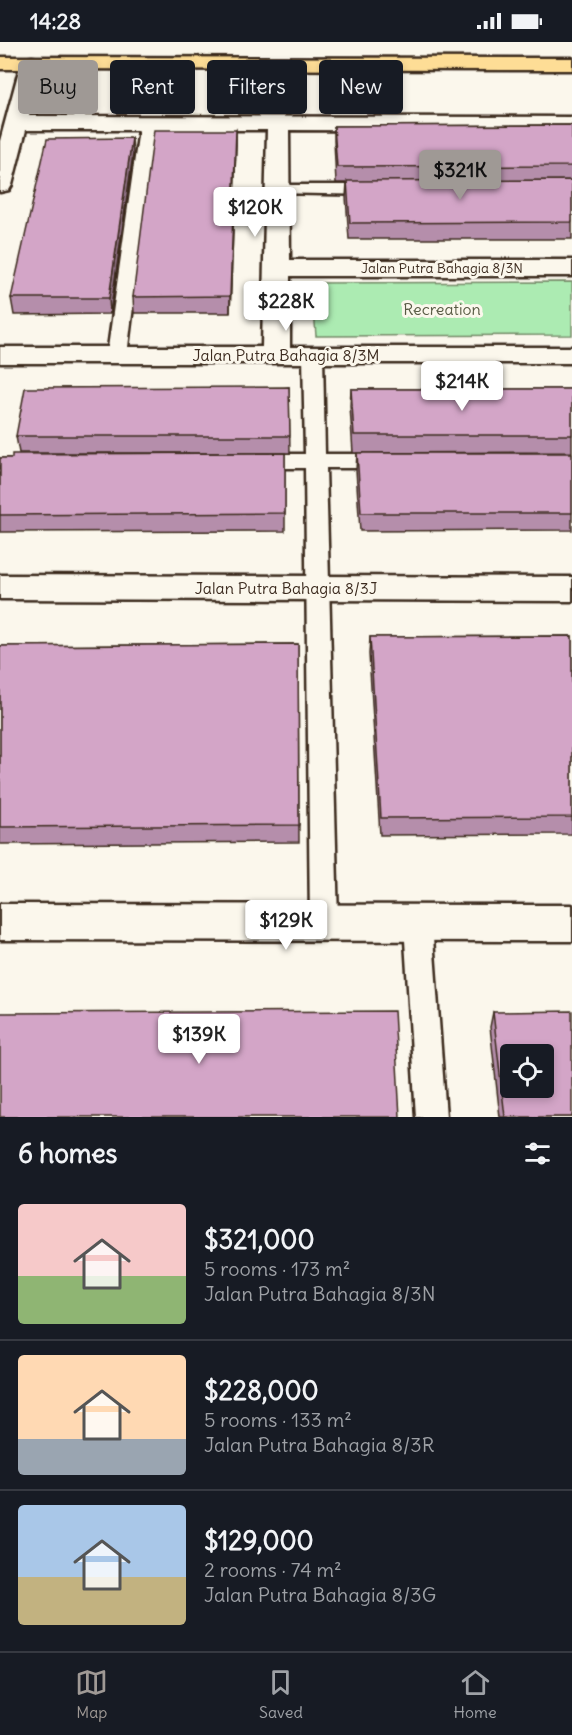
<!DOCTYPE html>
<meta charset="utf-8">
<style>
:root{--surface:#171b24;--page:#242831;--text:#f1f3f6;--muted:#9ea1a6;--line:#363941;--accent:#9f9995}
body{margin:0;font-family:Delius,sans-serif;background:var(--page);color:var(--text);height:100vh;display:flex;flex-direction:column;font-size:22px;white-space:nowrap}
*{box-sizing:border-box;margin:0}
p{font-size:20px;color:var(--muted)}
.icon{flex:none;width:33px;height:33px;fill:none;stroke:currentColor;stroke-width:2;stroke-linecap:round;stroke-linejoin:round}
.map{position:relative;height:1075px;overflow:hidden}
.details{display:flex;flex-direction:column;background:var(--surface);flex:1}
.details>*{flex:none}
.guide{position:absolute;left:18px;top:18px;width:537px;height:54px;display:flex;gap:12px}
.fabs{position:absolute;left:500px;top:1002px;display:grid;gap:12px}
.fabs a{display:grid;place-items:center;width:54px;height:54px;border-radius:6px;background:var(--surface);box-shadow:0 3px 9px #0003;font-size:30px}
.price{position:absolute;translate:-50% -51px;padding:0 14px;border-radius:6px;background:#fff;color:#222;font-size:20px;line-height:39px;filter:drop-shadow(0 2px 3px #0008)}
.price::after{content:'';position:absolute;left:50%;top:36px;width:18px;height:14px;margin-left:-9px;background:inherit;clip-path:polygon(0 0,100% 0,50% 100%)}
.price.selected{background:var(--accent);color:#111}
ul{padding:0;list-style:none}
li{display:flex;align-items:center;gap:18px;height:150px;padding:0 18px}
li+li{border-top:2px solid var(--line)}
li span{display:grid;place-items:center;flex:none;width:168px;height:120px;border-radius:6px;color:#555}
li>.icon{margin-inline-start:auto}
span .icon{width:72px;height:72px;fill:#fffc;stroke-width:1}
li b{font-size:26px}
h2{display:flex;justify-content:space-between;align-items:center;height:72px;padding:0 18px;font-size:26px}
.tag{padding:0 21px;border-radius:6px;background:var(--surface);box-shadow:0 3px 9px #0003;font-size:21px;line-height:54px}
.tag.selected{background:var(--accent);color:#111}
.status{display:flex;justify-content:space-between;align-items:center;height:42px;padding:0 30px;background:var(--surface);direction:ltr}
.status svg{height:16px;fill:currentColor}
.tabs{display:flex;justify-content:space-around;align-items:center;height:84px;border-top:2px solid var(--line);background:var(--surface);font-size:16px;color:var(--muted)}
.tabs a{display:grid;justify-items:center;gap:3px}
.tabs .selected{color:var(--accent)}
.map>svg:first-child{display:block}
.green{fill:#acebb2;stroke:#748a68;stroke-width:1.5}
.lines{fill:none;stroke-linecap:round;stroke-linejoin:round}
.service-casing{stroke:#3b2a1e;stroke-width:5}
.minor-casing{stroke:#3b2a1e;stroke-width:5}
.primary-casing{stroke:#3b2a1e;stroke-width:5}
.service{fill:#fbf7ec;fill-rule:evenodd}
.minor{fill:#fbf7ec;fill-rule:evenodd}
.primary{fill:#fedd96;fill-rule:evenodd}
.wall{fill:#b58eab;stroke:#3b2a1e;stroke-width:1.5}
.shaded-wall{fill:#94748b;stroke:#3b2a1e;stroke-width:1.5}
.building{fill:#d3a5c7;stroke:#3b2a1e;stroke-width:1.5;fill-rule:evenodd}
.labels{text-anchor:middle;stroke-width:6;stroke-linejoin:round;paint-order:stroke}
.far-street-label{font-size:14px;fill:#3b2a1e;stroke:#fbf7ec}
.park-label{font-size:16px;fill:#575a43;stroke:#fbf7ec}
.street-label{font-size:16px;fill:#3b2a1e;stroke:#fbf7ec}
</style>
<div class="status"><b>14:28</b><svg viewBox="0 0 49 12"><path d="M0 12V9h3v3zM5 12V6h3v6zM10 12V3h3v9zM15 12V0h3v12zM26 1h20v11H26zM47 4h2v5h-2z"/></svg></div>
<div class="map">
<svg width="572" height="1075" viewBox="0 0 572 1075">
<rect width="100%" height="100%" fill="#fbf7ec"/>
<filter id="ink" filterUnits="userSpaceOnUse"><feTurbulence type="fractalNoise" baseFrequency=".0167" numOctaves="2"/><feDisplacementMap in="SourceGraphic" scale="12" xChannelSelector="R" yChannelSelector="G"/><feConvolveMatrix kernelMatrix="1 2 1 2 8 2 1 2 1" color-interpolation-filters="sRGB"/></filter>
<g filter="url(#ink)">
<!-- green -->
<path class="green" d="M 572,240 L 572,293 L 316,294 L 312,241 Z"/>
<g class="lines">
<defs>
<path id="service" d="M 148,75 L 156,80 L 127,313 L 124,317 L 110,317 L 107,313 L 140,80 Z
M 277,143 L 376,143 L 384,148 L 376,153 L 271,151 L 269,148 Z
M 313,307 L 320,309 L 323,313 L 325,412 L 388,412 L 395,414 L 398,419 L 395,424 L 388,426 L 326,426 L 338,880 L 334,889 L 324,892 L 314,889 L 310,880 L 305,426 L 256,426 L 249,424 L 246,419 L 249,414 L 256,412 L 305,412 L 303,313 L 306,309 Z
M 418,870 L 428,873 L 432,882 L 446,1075 L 416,1075 L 404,882 L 408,873 Z"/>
<path id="minor" d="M 32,15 L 40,16 L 43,21 L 29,74 L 572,75 L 572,89 L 289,88 L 290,218 L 572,218 L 572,234 L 290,234 L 290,305 L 572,305 L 572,321 L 0,321 L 0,305 L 262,305 L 267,88 L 26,88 L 12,143 L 9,148 L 0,150 L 0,99 L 21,21 L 24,16 Z
M 0,533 L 572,535 L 572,559 L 0,557 Z
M 0,862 L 572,863 L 572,899 L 0,898 Z"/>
<path id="primary" d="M 0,15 L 572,16 L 572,28 L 0,27 Z"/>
</defs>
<!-- service casing -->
<use href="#service" class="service-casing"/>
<!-- minor casing -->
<use href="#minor" class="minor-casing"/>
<!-- primary casing -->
<use href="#primary" class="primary-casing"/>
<!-- service -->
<use href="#service" class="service"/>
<!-- minor -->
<use href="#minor" class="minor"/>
<!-- primary -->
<use href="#primary" class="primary"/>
</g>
<!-- wall -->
<path class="wall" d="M 572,83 L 572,197 L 349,197 L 346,155 L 347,141 L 336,141 L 334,99 L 334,84 Z
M 236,88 L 236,103 L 230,271 L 134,271 L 133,255 Z
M 133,112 L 110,272 L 14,273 L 11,256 Z
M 289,345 L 290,411 L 19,411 L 16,394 Z
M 351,347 L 572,347 L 572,410 L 353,411 L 350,364 Z
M 285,411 L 285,489 L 0,490 L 0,416 Z
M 357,411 L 572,411 L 572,488 L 360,489 L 356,428 Z
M 572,594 L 572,792 L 380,793 L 369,612 L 370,595 Z
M 298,602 L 299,800 L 0,802 L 0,604 Z
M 493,970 L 572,1075 L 500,1075 L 490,985 Z"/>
<!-- shaded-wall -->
<path class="shaded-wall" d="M 236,88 L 236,103 L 230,271 L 230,254 Z
M 132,96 L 133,112 L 110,272 L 109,256 Z"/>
<!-- building -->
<path class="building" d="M 572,83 L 572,124 L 337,125 L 334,84 Z
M 154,88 L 236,88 L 230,254 L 133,255 Z
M 132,96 L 109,256 L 11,256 L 47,97 Z
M 572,138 L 572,180 L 350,181 L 347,139 Z
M 289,345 L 290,394 L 16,394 L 25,346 Z
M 351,347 L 572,347 L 572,393 L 354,393 Z
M 285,411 L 285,471 L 0,473 L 0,416 L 12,416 L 12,412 Z
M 357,411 L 572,411 L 572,471 L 361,471 Z
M 572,594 L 572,775 L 381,776 L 370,595 Z
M 298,602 L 299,783 L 0,785 L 0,604 Z
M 394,969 L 400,1075 L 0,1075 L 0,971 Z
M 572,969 L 572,1075 L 505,1075 L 493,970 ZM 510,1012 L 543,1012 L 543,1046 L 510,1046 Z"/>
</g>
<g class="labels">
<!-- far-street labels -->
<g class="far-street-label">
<text x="442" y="231">Jalan Putra Bahagia 8/3N</text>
</g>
<!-- park labels -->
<g class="park-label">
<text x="442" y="273">Recreation</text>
</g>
<!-- street labels -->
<g class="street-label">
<text x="286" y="319">Jalan Putra Bahagia 8/3M</text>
<text x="286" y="552">Jalan Putra Bahagia 8/3J</text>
</g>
</g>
</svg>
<div class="fabs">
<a><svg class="icon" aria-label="locate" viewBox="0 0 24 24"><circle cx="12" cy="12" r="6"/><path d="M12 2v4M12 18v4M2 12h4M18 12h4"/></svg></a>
</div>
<b class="price selected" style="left:460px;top:159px">$321K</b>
<b class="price" style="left:255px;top:196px">$120K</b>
<b class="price" style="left:286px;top:290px">$228K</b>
<b class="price" style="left:462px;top:370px">$214K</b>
<b class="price" style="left:286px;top:909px">$129K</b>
<b class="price" style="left:199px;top:1023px">$139K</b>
<div class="guide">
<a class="tag selected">Buy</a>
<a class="tag">Rent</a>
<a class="tag">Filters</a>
<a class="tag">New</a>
</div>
</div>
<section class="details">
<h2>6 homes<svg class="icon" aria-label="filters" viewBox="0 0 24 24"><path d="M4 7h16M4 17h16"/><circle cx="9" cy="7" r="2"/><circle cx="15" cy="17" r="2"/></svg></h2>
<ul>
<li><span style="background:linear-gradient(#f6c9c9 60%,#8fb573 0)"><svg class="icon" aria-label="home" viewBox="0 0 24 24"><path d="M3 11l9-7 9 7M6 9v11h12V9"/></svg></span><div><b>$321,000</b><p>5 rooms · 173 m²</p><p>Jalan Putra Bahagia 8/3N</p></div></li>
<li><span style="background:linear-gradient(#ffd9b3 70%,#9aa5b1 0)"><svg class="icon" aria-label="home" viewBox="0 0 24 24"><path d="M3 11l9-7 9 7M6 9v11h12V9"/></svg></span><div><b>$228,000</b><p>5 rooms · 133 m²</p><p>Jalan Putra Bahagia 8/3R</p></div></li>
<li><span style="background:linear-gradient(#a9c7e8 60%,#c2b280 0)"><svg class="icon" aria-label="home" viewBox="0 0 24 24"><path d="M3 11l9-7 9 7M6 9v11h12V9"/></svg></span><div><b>$129,000</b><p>2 rooms · 74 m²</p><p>Jalan Putra Bahagia 8/3G</p></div></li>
</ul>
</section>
<nav class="tabs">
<a class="selected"><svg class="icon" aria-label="map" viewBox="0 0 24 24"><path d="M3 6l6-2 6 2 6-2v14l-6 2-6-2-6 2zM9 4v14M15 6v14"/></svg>Map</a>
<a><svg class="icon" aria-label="saved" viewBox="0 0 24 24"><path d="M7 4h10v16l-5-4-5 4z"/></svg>Saved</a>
<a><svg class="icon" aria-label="home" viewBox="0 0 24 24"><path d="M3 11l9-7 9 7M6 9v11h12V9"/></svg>Home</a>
</nav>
